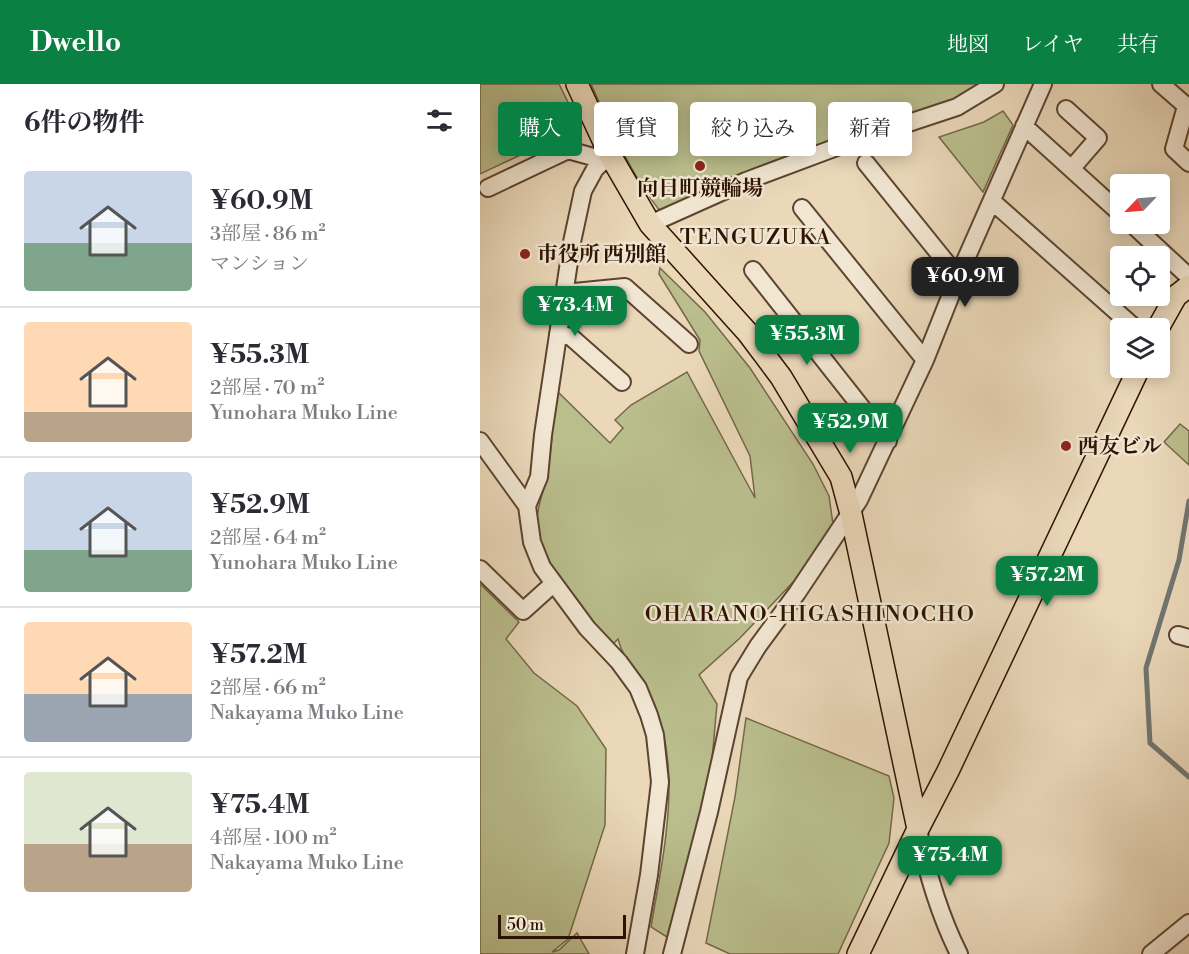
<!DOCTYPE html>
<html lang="ja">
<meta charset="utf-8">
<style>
:root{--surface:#fff;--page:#f2f2f3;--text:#2b2b33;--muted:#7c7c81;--line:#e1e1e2;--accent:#0b8043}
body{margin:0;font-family:"Libre Bodoni","Noto Serif JP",serif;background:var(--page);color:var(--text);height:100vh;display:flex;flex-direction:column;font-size:22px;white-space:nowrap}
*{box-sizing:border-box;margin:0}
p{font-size:20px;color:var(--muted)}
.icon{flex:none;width:33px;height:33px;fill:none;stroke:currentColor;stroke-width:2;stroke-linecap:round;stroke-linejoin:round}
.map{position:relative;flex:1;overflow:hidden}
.details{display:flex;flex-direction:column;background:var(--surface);width:480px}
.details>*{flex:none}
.guide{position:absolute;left:18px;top:18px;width:570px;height:54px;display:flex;gap:12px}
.needle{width:39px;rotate:245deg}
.controls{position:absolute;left:630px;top:90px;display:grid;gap:12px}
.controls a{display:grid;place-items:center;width:60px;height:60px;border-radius:6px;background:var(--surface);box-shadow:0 3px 15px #0003;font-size:30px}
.scale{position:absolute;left:18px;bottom:15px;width:128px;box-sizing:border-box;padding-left:6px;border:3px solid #2e1302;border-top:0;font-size:16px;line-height:21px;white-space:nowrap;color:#2e1302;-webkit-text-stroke:4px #f1e6d2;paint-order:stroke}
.price{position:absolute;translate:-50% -51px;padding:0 14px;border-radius:12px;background:var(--accent);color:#fff;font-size:20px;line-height:39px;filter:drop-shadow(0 2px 3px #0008)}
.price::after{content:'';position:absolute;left:50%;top:36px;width:18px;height:14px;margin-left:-9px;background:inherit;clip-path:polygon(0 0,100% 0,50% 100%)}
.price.on{background:#222;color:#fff}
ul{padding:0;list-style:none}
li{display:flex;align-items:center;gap:18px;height:150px;padding:0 24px}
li+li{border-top:2px solid var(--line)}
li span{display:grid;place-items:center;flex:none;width:168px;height:120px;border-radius:6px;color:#555}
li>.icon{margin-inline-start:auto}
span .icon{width:72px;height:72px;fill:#fffc;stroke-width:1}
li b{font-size:26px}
h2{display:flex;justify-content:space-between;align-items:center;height:72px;padding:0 24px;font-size:26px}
.pill{padding:0 21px;border-radius:6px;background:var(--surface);box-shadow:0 3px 15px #0003;font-size:21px;line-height:54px}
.pill.on{background:var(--accent);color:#fff}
header{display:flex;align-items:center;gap:36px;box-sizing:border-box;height:84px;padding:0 30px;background:var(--accent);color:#fff}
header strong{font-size:28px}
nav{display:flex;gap:33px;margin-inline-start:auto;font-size:21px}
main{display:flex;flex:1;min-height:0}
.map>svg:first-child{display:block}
.green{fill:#babe8d;stroke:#746848;stroke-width:1.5}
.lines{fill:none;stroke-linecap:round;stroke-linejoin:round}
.stream{stroke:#717570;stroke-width:5}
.minor-casing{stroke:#5d4430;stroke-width:20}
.major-casing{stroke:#2e1302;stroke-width:24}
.minor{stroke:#f1e6d2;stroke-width:16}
.major{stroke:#ead8b9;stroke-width:21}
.poi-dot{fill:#8f2418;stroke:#f1e6d2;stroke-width:2}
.labels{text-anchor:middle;stroke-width:5;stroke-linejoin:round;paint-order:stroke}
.poi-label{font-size:21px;font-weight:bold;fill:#2e1302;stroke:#f1e6d2;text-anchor:start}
.neighbourhood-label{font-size:22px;letter-spacing:1.5px;fill:#2e1302;stroke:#f1e6d2}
</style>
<header>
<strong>Dwello</strong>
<nav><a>地図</a><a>レイヤ</a><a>共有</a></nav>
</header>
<main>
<section class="details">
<h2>6件の物件<svg class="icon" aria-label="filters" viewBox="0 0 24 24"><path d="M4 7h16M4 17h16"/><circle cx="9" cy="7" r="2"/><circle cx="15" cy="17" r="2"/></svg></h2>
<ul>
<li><span style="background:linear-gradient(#c9d6e8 60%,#7fa58c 0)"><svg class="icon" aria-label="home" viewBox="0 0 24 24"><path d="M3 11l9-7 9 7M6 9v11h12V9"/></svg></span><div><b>¥60.9M</b><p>3部屋 · 86 m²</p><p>マンション</p></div></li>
<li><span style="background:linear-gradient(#ffd9b3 75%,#b9a48a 0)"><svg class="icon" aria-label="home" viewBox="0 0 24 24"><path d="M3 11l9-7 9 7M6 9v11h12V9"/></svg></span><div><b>¥55.3M</b><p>2部屋 · 70 m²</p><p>Yunohara Muko Line</p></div></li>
<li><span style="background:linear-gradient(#c9d6e8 65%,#7fa58c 0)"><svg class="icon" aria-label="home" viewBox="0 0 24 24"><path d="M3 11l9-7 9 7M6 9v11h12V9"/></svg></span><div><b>¥52.9M</b><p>2部屋 · 64 m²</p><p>Yunohara Muko Line</p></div></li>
<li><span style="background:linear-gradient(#ffd9b3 60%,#9aa5b1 0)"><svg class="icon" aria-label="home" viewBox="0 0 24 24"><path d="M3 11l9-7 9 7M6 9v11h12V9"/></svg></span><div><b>¥57.2M</b><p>2部屋 · 66 m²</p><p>Nakayama Muko Line</p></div></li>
<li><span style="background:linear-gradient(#dfe7d0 60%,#b9a48a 0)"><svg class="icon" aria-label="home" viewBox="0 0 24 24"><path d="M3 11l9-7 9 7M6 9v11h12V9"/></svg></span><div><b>¥75.4M</b><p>4部屋 · 100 m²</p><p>Nakayama Muko Line</p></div></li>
</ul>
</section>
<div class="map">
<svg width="709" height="870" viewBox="0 0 709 870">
<rect width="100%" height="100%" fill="#ead8b9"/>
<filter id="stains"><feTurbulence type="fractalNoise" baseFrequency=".00333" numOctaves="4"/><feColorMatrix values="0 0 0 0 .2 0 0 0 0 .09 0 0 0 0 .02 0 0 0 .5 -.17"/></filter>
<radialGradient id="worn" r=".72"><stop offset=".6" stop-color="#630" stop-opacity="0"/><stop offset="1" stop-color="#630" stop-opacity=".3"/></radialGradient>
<!-- green -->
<path class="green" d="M 0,0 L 79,0 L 100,43 L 0,90 Z
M 111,0 L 501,0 L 474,16 L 180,127 C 150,89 131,44 111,0 Z
M 523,27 L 533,41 L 503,108 L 459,53 L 504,38 Z
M 180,184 L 225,228 L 270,284 L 333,380 L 349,412 L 353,440 L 315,496 L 260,554 L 219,591 L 237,620 L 230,698 L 187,853 L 171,843 C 183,771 203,690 174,619 C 164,595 144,580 138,555 L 133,560 C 106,535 59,478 57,440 C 56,425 63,410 66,395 C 72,368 73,340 75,312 L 79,309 L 130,359 L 143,344 L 135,336 L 151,321 L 207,288 L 275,414 L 270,372 L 219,267 L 220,256 L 179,190 Z
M 700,340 L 709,347 L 709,381 L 684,358 Z
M 0,500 L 39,538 L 26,555 L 54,589 L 97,622 L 126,665 L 125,741 L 88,855 L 72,868 L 79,866 L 97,849 L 109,870 L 0,870 Z
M 266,634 L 409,692 L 414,714 L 409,759 L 358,870 L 250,870 L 226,859 L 255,713 Z"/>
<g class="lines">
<!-- stream -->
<path class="stream" d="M 709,417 L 699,476 L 666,584 L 670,659 L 709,693"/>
<defs>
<path id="minor" d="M 681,0 L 704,20 L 705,26 L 694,65 L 709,79
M 586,25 L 618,54 L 592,84
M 544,42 L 640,129
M 386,79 L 478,193
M 8,104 L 88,66 L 124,76
M 513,118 L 655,244
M 322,124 L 445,276
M 170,140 L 266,97 L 365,60 L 477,23 L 515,0
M 652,140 L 709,193
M 273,186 L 408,357
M 84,209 L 145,203 L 209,260
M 78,250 L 91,253 L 142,298
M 0,357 L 47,422 L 52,458 L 62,483 L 107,544 L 139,578 L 158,604 L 169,631 L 175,651 L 180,698 L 169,791 L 155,870
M 47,422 L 59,393 L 63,351 L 92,158 L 103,107 L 115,85 L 130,71
M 0,485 L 43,527 L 73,500
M 698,551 L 709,554
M 438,745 C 447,789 459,830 479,870
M 192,870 L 229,728 L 259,593 L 278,562 L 317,509 L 379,416 L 445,276 L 478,193 L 563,0
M 671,870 L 709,839"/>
<path id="major" d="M 97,0 L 130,71 L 170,140 L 268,249 L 301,293 L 361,393 L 371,430 L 438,745
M 678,244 L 696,212 L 709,202
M 378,870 L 438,745 L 468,687 L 659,284"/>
</defs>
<!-- minor casing -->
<use href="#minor" class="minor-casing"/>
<!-- major casing -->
<use href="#major" class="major-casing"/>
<!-- minor -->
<use href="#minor" class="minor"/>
<!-- major -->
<use href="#major" class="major"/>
</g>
<!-- markers -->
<g class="poi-dot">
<circle cx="220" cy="82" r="6"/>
<circle cx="45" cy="170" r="6"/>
<circle cx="586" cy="362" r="6"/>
</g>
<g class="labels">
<!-- poi labels -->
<g class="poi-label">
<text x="220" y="111" text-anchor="middle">向日町競輪場</text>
<text x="57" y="177">市役所 西別館</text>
<text x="598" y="369">西友ビル</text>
</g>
<!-- neighbourhood labels -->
<g class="neighbourhood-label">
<text x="276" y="160">TENGUZUKA</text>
<text x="330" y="537">OHARANO-HIGASHINOCHO</text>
</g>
</g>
<rect width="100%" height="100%" filter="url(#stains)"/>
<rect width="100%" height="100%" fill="url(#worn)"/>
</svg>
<div class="controls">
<a><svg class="needle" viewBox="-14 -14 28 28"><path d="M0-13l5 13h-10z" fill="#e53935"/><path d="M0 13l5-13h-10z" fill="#7c7c81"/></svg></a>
<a><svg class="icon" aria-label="locate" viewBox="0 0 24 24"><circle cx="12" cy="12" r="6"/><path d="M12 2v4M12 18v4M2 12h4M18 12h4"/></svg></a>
<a><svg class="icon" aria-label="layers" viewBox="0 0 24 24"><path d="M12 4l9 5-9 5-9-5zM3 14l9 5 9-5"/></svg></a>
</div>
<div class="scale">50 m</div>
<b class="price on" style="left:485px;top:224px">¥60.9M</b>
<b class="price" style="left:95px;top:253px">¥73.4M</b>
<b class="price" style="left:327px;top:282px">¥55.3M</b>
<b class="price" style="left:370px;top:370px">¥52.9M</b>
<b class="price" style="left:567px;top:523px">¥57.2M</b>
<b class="price" style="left:470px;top:803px">¥75.4M</b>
<div class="guide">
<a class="pill on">購入</a>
<a class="pill">賃貸</a>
<a class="pill">絞り込み</a>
<a class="pill">新着</a>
</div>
</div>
</main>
